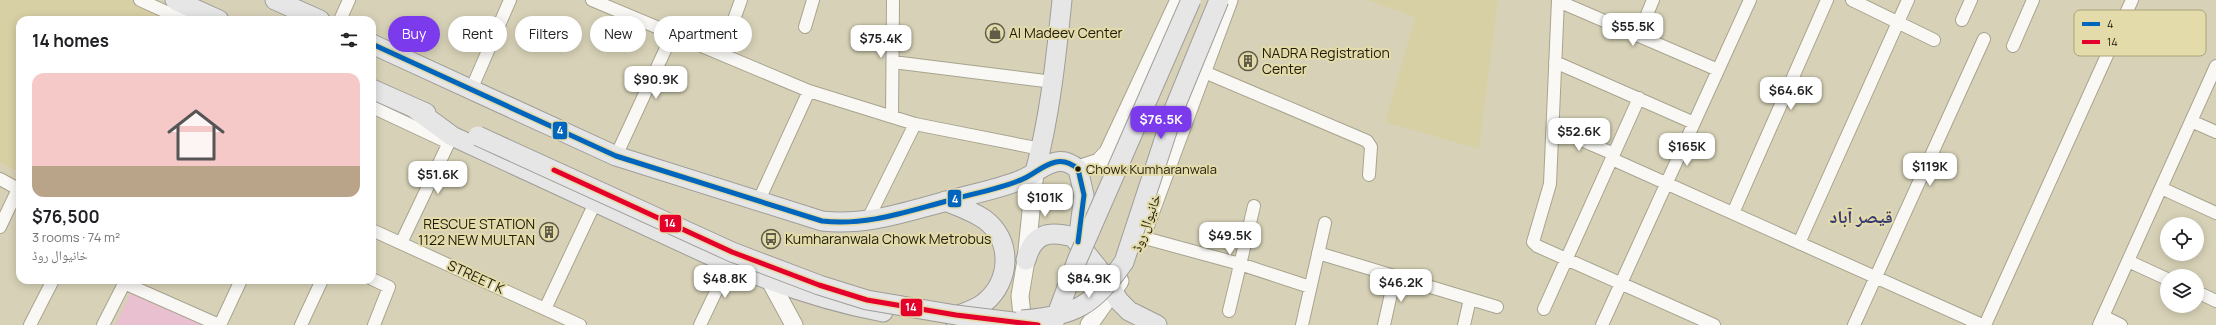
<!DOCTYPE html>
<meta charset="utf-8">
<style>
:root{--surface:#fff;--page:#f6f6f6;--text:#202124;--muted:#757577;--accent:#7c3aed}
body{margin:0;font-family:Manrope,"Noto Naskh Arabic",sans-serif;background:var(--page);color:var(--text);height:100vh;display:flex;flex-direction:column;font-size:15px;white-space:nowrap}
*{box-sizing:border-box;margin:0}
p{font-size:13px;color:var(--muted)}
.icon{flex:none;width:22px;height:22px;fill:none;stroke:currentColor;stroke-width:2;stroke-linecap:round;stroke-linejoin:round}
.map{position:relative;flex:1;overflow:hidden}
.details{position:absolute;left:16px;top:16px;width:360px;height:268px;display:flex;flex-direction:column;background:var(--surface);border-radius:12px;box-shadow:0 2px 10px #0003}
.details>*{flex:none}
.banner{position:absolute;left:388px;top:16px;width:380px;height:36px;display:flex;gap:8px}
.buttons{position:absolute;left:2160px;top:217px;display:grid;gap:8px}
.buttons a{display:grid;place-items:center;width:44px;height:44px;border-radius:50%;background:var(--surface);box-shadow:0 2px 10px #0003;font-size:20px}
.price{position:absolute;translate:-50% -34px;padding:0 9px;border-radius:8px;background:#fff;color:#222;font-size:13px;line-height:26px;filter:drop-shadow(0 1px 2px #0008)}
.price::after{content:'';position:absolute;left:50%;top:24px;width:12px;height:9px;margin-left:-6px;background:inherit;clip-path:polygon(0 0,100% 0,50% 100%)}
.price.selected{background:var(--accent);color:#fff}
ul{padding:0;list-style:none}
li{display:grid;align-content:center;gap:8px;height:212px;padding:0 16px}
li span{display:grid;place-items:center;height:124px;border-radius:12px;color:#555}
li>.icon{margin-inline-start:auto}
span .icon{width:72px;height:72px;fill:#fffc;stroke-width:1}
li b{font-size:17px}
h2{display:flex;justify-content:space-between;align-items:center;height:48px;padding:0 16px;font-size:17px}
.pill{padding:0 14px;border-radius:18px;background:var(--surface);box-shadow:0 2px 10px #0003;font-size:14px;line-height:36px}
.pill.selected{background:var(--accent);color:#fff}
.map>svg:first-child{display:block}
.built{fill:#d8d0a5}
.green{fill:#e9c0cf}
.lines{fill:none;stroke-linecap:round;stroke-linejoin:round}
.street-casing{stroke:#a7a38e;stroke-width:14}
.secondary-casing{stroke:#a7a38e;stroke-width:19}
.primary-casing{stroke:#9f9d98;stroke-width:21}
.street{stroke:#f9f8f4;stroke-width:12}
.secondary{stroke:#f9f8f4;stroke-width:17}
.primary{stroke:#e6e6e6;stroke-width:19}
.primary-bridge-casing{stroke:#9f9d98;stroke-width:21;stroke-linecap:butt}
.primary-bridge{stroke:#e6e6e6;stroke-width:19}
.bus-1-casing{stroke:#e4dbaa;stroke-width:8}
.bus-2-casing{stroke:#e4dbaa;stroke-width:8}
.bus-1{stroke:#0065bd;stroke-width:5}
.bus-2{stroke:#e4002b;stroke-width:5}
.bus-dot{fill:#201c0a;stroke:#e4dbaa;stroke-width:1.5}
.labels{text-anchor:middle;stroke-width:4;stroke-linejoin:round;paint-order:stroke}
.bus-label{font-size:13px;fill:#201c0a;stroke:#e4dbaa;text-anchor:start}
.poi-label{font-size:14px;fill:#201c0a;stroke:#e4dbaa;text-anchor:start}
.street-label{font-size:14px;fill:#201c0a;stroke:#e4dbaa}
.district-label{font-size:18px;font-weight:bold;fill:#353873;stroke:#e4dbaa}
.key{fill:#e4dbaa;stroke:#a9a27a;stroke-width:1}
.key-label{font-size:11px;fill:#201c0a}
.line-badge{stroke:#e4dbaa;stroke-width:1.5}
.badge-label{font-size:11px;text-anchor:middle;font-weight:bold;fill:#fff}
</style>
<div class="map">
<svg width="2216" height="325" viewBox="0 0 2216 325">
<rect width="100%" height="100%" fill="#d7d2b7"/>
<!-- built -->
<path class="built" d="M 0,0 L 140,0 L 171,14 L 169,20 L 20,20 L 20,172 L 0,163 Z
M 1367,0 L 1498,0 L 1479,149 L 1385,122 L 1415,17 Z"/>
<!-- green -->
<path class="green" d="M 131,292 L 204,325 L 115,325 Z"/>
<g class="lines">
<defs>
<path id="street" d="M 140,0 L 184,20
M 592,0 L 809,91 L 915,124 L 1041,149
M 1558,0 L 1550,184 L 1533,242 L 1537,246 L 1714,325
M 1852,0 L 1934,40
M 1558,1 L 1718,70
M 340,20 L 349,0
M 1962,20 L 1971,0
M 805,27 L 813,0
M 1638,36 L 1653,0
M 2013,46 L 2033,0
M 722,53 L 741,0
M 893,62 L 1053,82
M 1555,62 L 1694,123
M 1202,71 L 1367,141 L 1371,147 L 1369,175
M 471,90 L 510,0
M 372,107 L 449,143
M 892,117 L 893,0
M 2191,121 L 2216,132
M 1553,128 L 1614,154
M 616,156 L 673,33
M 1612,159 L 1982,325
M 0,179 L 20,190
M 2161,188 L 2216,213
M 759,200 L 809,91
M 1733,213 L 1827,0
M 867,221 L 915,124
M 0,227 L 18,189
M 372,230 L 580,325
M 1141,237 L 1240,264 L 1310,287
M 401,243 L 452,136
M 1799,243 L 1908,0
M 1318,253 L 1497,307
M 2128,261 L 2167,279
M 372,279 L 389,287 L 374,325
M 124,283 L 219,325
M 2197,292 L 2216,301
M 545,309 L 595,203
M 1544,309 L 1639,98
M 1229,311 L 1254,206
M 2103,316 L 2121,325
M 30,325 L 53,280
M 103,325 L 126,280
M 220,325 L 241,280
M 301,325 L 322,280
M 700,325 L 729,264
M 1302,325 L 1325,223
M 1384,325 L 1395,276
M 1464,325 L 1470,299
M 1602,325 L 1750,0
M 1854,325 L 1984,39
M 1985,325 L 2132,0
M 2099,325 L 2216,66"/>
<path id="secondary" d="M 1078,169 L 1099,162 L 1108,152 L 1179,0
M 1145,227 L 1229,0
M 770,281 L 794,325
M 1023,325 L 1020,296 L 1026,260 L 1035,172
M 1089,325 L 1120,281"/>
<path id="primary" d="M 175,0 L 219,20
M 275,0 L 320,20
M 372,44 L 616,156 L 822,221 C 866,226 905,212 947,201 C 971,194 995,190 1018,181 C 1032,177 1041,165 1056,162 C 1065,160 1072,164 1078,169 L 1084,195 L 1078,242
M 372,89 L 426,113
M 414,108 L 452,136 L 729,264 C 779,285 830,302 883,312
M 1035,172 C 1050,116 1056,58 1062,0
M 945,201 C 958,206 972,211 984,219 C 1013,240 1011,281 984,303 C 975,310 963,313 953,317
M 1026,260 C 1033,234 1048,230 1073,237 L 1098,268 L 1119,301 L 1129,311 L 1157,325"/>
</defs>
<!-- street casing -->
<use href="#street" class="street-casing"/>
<!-- secondary casing -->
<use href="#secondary" class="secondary-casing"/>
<!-- primary casing -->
<use href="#primary" class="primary-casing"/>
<!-- street -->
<use href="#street" class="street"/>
<!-- secondary -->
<use href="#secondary" class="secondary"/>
<!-- primary -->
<use href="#primary" class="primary"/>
<defs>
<path id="primary-bridge" d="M 478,136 L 732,252 L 819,285 L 867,300 L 956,315 L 1038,325
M 1022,320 C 1076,315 1092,307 1124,262 L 1175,107 L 1219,0
M 1053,325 L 1078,258 L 1191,0"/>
</defs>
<!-- primary-bridge casing -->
<use href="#primary-bridge" class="primary-bridge-casing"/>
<!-- primary-bridge -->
<use href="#primary-bridge" class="primary-bridge"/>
<defs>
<path id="bus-1" d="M 372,44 L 616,156 L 822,221 C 866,226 905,212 947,201 C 971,194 995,190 1018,181 C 1032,177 1041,165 1056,162 C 1065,160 1072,164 1078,169 L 1084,195 L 1078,242"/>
<path id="bus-2" d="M 554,170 L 732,252 L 819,285 L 867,300 L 956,315 L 1038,325"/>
</defs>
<!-- bus-1 casing -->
<use href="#bus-1" class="bus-1-casing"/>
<!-- bus-2 casing -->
<use href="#bus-2" class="bus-2-casing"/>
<!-- bus-1 -->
<use href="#bus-1" class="bus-1"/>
<!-- bus-2 -->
<use href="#bus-2" class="bus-2"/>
</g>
<!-- icons -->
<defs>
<symbol id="shop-ring" viewBox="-11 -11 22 22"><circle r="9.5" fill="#e4dbaa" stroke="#605c47" stroke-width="1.5"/><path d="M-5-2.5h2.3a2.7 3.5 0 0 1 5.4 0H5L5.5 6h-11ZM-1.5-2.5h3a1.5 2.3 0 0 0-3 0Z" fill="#605c47"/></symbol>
<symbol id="building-ring" viewBox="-11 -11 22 22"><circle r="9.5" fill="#e4dbaa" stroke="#605c47" stroke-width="1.5"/><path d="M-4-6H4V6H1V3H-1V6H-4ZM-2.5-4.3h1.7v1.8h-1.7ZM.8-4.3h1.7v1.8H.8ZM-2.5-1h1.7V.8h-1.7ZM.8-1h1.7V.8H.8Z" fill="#605c47"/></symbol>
<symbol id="bus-ring" viewBox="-11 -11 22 22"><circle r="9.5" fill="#e4dbaa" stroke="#605c47" stroke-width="1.5"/><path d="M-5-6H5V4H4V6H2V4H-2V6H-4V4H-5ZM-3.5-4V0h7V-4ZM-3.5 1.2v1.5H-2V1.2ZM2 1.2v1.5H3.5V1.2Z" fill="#605c47"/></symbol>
</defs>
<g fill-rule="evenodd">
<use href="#shop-ring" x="984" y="22" width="22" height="22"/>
<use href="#building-ring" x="1237" y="50" width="22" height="22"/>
<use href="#building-ring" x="538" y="221" width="22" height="22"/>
<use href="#bus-ring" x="760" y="228" width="22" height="22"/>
</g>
<!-- markers -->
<circle class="bus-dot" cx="1078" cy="169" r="3.5"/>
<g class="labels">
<!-- bus labels -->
<g class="bus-label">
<text x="1086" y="174">Chowk Kumharanwala</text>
</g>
<!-- poi labels -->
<g class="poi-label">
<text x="1009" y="38">Al Madeev Center</text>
<text x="1262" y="58">NADRA Registration<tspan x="1262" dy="16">Center</tspan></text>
<text x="535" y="229" text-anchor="end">RESCUE STATION<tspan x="535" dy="16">1122 NEW MULTAN</tspan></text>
<text x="785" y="244">Kumharanwala Chowk Metrobus</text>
</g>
<!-- street labels -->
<g class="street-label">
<text transform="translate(1146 223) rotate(-70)" y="5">خانیوال روڈ</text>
<text transform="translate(476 277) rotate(25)" y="5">STREET K</text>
</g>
<!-- district labels -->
<g class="district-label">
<text x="1861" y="223">قیصر آباد</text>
</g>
</g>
<!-- legend -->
<rect x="2074" y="10" width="132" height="46" rx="6" class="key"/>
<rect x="2082" y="22" width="18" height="4" fill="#0065bd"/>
<rect x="2082" y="40" width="18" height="4" fill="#e4002b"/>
<g class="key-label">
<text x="2107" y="28">4</text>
<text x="2107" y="46">14</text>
</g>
<g class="line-badge">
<rect x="552" y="121" width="16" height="19" rx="4" fill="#0065bd"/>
<rect x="947" y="189" width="15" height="19" rx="4" fill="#0065bd"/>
<rect x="659" y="214" width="23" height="19" rx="4" fill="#e4002b"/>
<rect x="900" y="298" width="23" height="19" rx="4" fill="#e4002b"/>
</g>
<g class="badge-label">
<text x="560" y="134">4</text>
<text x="955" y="203">4</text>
<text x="670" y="227">14</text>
<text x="911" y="311">14</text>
</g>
</svg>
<div class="buttons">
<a><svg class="icon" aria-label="locate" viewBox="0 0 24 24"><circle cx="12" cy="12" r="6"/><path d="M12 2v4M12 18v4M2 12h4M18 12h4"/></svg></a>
<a><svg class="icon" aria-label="layers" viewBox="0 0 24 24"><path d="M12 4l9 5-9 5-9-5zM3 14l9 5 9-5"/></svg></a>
</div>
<b class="price" style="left:1633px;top:47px">$55.5K</b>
<b class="price" style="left:881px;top:59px">$75.4K</b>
<b class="price" style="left:656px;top:100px">$90.9K</b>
<b class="price" style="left:1791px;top:111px">$64.6K</b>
<b class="price selected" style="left:1161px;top:140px">$76.5K</b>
<b class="price" style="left:1579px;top:152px">$52.6K</b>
<b class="price" style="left:1687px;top:167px">$165K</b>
<b class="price" style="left:1930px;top:187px">$119K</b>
<b class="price" style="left:438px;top:195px">$51.6K</b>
<b class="price" style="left:1045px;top:218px">$101K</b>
<b class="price" style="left:1230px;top:256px">$49.5K</b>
<b class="price" style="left:725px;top:299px">$48.8K</b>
<b class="price" style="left:1089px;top:299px">$84.9K</b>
<b class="price" style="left:1401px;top:303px">$46.2K</b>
<div class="banner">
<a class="pill selected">Buy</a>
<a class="pill">Rent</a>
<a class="pill">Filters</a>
<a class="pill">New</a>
<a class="pill">Apartment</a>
</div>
<section class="details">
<h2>14 homes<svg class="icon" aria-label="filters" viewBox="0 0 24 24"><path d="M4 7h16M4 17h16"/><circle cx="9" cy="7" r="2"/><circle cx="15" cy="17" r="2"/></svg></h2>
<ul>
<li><span style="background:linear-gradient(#f6c9c9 75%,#b9a48a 0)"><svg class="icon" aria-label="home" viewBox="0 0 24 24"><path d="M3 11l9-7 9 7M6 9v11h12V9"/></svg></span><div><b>$76,500</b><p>3 rooms · 74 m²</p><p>خانیوال روڈ</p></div></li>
</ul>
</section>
</div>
